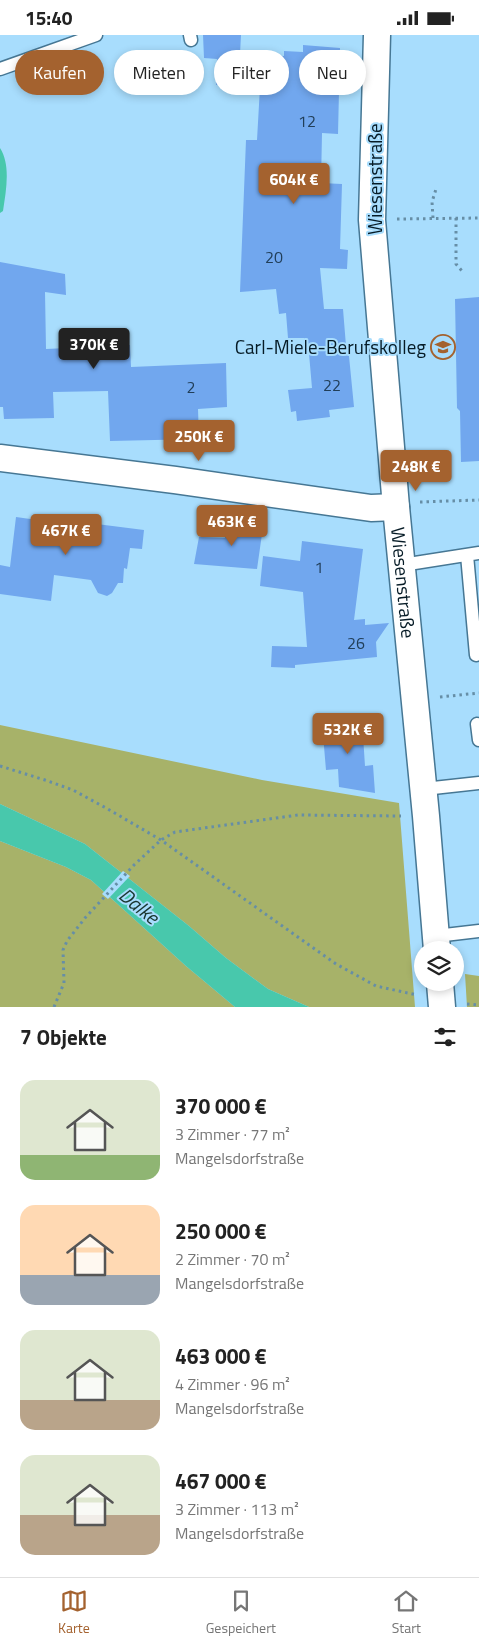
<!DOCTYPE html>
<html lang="de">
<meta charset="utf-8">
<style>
:root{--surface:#fff;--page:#f2f2f2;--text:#222;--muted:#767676;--line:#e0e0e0;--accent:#a4622f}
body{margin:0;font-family:"Titillium Web",sans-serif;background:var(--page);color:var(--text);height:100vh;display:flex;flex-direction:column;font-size:19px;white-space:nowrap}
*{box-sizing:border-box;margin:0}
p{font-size:16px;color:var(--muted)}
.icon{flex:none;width:28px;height:28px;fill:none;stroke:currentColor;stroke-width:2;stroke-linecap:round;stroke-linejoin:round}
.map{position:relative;height:972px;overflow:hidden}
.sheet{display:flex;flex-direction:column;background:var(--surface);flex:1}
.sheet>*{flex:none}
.top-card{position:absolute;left:15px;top:15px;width:450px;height:45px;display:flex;gap:10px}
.fabs{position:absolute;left:414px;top:906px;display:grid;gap:10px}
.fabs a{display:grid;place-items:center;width:50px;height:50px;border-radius:50%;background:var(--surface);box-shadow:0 2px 8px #0003;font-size:25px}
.price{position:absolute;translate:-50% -42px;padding:0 11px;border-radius:5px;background:var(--accent);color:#fff;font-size:16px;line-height:32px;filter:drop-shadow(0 1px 2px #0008)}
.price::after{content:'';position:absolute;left:50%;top:30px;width:15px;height:11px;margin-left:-8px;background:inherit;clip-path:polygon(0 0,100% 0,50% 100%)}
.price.on{background:#222;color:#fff}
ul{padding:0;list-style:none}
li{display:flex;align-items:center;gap:15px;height:125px;padding:0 20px}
li span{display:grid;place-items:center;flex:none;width:140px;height:100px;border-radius:15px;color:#555}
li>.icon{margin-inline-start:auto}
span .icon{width:60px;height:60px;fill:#fffc;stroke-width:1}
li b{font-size:21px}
h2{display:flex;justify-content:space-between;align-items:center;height:60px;padding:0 20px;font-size:21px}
.chip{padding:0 18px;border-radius:22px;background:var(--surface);box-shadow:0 2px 8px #0003;font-size:18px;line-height:45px}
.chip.on{background:var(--accent);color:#fff}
.status{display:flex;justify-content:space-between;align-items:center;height:35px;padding:0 25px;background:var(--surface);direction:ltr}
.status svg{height:14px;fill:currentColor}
.menu{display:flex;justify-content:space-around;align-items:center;height:70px;border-top:1px solid var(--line);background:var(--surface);font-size:14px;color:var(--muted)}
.menu a{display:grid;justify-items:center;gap:2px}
.menu .on{color:var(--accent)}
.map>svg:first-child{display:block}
.green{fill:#a7b269}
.water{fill:#48c8ac}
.pier{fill:#a8ddfd}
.building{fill:#71a7ee}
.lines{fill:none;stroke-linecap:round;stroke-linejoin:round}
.service-casing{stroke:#467794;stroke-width:15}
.minor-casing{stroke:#467794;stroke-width:29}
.path{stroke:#668ea6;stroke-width:3;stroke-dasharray:2.5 4;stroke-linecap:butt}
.service{stroke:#fff;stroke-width:12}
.minor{stroke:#fff;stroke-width:26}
.labels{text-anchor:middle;stroke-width:4;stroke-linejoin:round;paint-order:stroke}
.number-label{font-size:16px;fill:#213e58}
.street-label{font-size:19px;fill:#061b26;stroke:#a8ddfd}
.poi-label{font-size:19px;fill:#061b26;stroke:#a8ddfd;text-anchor:end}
.water-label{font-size:20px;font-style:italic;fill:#1a362f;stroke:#a8ddfd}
</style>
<div class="status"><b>15:40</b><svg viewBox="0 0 49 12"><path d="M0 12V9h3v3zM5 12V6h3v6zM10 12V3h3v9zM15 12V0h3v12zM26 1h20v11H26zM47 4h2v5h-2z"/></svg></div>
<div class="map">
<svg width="479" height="972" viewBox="0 0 479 972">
<rect width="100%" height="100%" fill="#a8ddfd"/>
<!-- green -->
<path class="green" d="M 0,690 L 262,745 L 399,768 L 415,972 L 309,972 L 268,954 L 226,923 L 189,891 L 85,809 L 0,769 Z
M 0,806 L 66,832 L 91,845 L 186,931 L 235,972 L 0,972 Z
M 465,939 L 479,941 L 479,972 L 467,972 Z"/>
<!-- water -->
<path class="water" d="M 0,113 C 11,130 6,156 3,176 L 0,178 Z
M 0,769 L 85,809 L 189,891 L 226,923 L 268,954 L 309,972 L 235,972 L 186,931 L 91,845 L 66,832 L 0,806 Z"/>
<!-- pier -->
<path class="pier" d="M 123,836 L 130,841 L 108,864 L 102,859 Z"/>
<!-- building -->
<path class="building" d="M 203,0 L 241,0 L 240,19 L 284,21 L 284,16 L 303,17 L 303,10 L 340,13 L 338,99 L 322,98 L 321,148 L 342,149 L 340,214 L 348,215 L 347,234 L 320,233 L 324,274 L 343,274 L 346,311 L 348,311 L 354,372 L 329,375 L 330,382 L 297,386 L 296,376 L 291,377 L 288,355 L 312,353 L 308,307 L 304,307 L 304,303 L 288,303 L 286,278 L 279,279 L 276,254 L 240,257 L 246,105 L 257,105 L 260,52 L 216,50 L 217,24 L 204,23 Z
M 0,227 L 65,239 L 66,260 L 45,257 L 46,314 L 130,310 L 131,332 L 226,328 L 227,372 L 198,374 L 199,404 L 110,406 L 108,356 L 53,357 L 54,383 L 4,384 L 3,372 L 0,372 Z
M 479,262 L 479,426 L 461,427 L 460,376 L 457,373 L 455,264 Z
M 16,482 L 73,490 L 73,486 L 144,495 L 142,514 L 130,513 L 127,534 L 124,533 L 123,548 L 118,548 L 112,558 L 107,561 L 98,558 L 91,545 L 54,540 L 51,566 L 0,559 L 0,530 L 10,532 Z
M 224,486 L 263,492 L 257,534 L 194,529 L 199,502 L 225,503 Z
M 302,506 L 363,514 L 354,585 L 365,584 L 365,590 L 389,588 L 376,607 L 377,622 L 295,630 L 295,633 L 271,632 L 272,611 L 307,612 L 303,557 L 260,551 L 263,521 L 300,526 Z
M 362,685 L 365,731 L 373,730 L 375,758 L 339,752 L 338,734 L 326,735 L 322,688 Z"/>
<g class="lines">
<defs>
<path id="service" d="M 190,0 L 191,5
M 0,34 L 96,0
M 467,520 L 476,620
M 402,530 L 479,518
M 477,689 L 479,705
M 424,754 L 479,748
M 436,901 L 479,896"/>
<g id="minor">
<path id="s1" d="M 377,0 L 372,185 L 396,472 L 426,781 L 437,915"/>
<path d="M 0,423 L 175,445 L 371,473 L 396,472"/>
<path d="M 440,948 L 442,972"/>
</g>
</defs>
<!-- service casing -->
<use href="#service" class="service-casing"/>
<!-- minor casing -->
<use href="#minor" class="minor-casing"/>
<!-- path -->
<path class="path" d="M 433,183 L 432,167 L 436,154
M 456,183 L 456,229 L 462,236
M 397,184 L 479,183
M 420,467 L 479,465
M 440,662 L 479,658
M 0,731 L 45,745 L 73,755 L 106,773 L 161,805 L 336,929 L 376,951 L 417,960
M 467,969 L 479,970
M 54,972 L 64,948 L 63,915 L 67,906 L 85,883 L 134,830 L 161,805 L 175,797 L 298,780 L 401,781"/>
<!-- service -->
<use href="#service" class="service"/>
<!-- minor -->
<use href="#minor" class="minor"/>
</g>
<!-- icons -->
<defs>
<symbol id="school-ring" viewBox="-11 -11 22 22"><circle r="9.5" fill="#a8ddfd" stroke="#a4622f" stroke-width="1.5"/><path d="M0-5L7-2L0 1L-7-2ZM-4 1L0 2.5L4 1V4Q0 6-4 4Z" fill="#a4622f"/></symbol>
</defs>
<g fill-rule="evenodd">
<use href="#school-ring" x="429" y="298" width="28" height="28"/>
</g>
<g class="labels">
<!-- number labels -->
<g class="number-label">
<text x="307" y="92">12</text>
<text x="274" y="228">20</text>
<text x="332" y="356">22</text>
<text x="191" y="358">2</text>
<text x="319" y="538">1</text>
<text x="356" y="614">26</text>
</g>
<!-- street labels -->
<g class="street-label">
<text transform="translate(375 144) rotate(-90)" y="7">Wiesenstraße</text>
<text dy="7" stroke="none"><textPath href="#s1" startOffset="549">Wiesenstraße</textPath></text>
</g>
<!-- poi labels -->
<g class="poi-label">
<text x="426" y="319">Carl-Miele-Berufskolleg</text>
</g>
<!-- water labels -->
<g class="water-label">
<text transform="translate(139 871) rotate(39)" y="7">Dalke</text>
</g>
</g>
</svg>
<div class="fabs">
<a><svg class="icon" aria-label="layers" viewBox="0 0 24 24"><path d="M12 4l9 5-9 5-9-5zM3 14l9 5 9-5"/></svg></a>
</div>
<b class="price" style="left:294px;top:170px">604K €</b>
<b class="price on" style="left:94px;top:335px">370K €</b>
<b class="price" style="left:199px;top:427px">250K €</b>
<b class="price" style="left:416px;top:457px">248K €</b>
<b class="price" style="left:232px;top:512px">463K €</b>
<b class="price" style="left:66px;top:521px">467K €</b>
<b class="price" style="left:348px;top:720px">532K €</b>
<div class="top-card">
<a class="chip on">Kaufen</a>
<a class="chip">Mieten</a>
<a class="chip">Filter</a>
<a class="chip">Neu</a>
</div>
</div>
<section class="sheet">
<h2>7 Objekte<svg class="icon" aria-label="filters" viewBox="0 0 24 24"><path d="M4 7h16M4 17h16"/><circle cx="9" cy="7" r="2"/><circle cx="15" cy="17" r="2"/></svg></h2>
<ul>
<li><span style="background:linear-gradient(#dfe7d0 75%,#8fb573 0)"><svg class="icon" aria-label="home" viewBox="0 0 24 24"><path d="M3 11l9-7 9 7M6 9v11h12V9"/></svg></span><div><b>370 000 €</b><p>3 Zimmer · 77 m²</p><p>Mangelsdorfstraße</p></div></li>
<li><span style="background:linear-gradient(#ffd9b3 70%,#9aa5b1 0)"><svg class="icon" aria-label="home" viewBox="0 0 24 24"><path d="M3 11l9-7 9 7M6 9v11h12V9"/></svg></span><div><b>250 000 €</b><p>2 Zimmer · 70 m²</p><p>Mangelsdorfstraße</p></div></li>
<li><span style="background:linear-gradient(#dfe7d0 70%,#b9a48a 0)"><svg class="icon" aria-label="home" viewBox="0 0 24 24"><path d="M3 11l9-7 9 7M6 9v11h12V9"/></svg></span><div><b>463 000 €</b><p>4 Zimmer · 96 m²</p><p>Mangelsdorfstraße</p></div></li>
<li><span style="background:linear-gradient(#dfe7d0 60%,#b9a48a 0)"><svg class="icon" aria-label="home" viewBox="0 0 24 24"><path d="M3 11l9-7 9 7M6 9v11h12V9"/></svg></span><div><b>467 000 €</b><p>3 Zimmer · 113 m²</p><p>Mangelsdorfstraße</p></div></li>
</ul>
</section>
<nav class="menu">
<a class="on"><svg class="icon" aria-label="map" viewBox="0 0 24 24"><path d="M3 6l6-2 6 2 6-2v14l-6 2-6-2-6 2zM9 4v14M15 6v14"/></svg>Karte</a>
<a><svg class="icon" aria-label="saved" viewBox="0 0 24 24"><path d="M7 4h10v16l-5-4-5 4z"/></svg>Gespeichert</a>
<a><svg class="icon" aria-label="home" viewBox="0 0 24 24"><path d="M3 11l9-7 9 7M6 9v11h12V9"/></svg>Start</a>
</nav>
